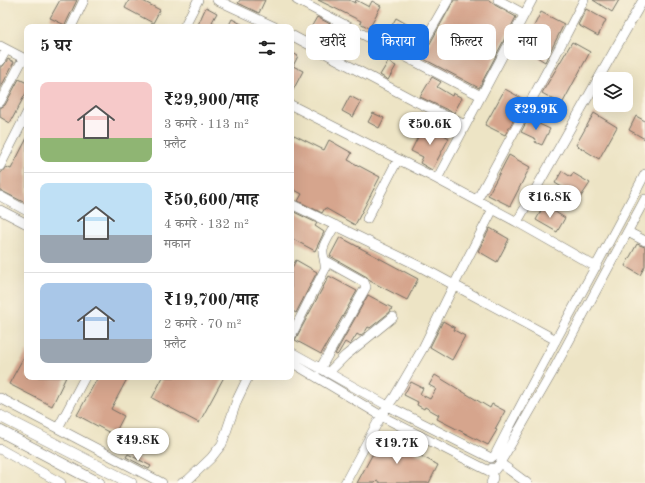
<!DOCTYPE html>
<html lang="hi">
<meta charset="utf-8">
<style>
:root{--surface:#fff;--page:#f2f2f2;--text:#222;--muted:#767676;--line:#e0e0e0;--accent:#1a73e8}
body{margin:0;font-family:"Old Standard TT","Noto Serif Devanagari",serif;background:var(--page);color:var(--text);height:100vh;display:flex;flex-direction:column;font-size:15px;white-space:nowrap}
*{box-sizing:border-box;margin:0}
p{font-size:13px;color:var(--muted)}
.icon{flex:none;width:22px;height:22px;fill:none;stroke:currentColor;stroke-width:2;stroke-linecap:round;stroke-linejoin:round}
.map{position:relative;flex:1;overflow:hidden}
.sheet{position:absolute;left:24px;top:24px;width:270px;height:356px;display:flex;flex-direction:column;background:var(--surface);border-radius:8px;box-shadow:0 4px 16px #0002}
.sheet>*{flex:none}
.guide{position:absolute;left:306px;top:24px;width:279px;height:36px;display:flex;gap:8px}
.controls{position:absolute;left:593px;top:72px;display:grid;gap:8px}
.controls a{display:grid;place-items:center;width:40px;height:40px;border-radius:8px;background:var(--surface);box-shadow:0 4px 16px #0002;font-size:20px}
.price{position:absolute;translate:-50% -34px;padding:0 9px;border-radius:14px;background:#fff;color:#222;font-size:13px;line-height:26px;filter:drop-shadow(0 1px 2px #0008)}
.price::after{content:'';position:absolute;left:50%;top:24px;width:12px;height:9px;margin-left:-6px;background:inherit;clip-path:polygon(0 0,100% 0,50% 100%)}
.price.selected{background:var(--accent);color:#fff}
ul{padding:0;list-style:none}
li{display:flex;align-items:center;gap:12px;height:100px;padding:0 16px}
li+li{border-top:1px solid var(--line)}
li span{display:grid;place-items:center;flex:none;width:112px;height:80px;border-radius:8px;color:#555}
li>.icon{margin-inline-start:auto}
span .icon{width:48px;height:48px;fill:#fffc;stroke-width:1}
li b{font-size:17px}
h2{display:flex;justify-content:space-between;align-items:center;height:48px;padding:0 16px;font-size:17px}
.pill{padding:0 14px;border-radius:8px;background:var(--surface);box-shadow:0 4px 16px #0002;font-size:14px;line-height:36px}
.pill.selected{background:var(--accent);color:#fff}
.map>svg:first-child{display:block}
.building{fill:#d6a58d}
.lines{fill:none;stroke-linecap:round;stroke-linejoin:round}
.minor-casing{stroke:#6f6c61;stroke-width:10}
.major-casing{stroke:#6f6c61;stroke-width:12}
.minor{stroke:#fff;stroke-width:9}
.major{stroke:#fff;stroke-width:11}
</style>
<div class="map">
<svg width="645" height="483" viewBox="0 0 645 483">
<rect width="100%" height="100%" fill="#fcf5e5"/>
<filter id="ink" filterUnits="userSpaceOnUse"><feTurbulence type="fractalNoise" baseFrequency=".025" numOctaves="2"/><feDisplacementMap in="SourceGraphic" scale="8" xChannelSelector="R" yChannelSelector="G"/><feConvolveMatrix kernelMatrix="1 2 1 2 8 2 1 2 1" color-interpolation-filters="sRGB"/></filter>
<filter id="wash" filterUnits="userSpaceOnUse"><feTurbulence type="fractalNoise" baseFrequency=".012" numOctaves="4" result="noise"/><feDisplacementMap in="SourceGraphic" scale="16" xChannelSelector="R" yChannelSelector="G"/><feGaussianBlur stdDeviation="0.9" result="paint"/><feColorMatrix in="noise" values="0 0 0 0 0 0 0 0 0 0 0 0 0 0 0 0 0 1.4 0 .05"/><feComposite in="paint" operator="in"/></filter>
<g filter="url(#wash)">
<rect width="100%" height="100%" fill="#ede4c5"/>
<g id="blocks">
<!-- building -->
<path class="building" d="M 60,0 L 77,0 L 65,25 L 50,18 Z
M 129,0 L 141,0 L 160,10 L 153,23 L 125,8 Z
M 240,0 L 265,0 L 259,13 L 238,3 Z
M 318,0 L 349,0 L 355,3 L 356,0 L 369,7 L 372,1 L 381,6 L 369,28 L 360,23 L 361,21 Z
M 454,0 L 489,0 L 495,5 L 516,17 L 479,88 L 422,58 Z
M 593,0 L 619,0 L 612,12 Z
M 206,7 L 217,13 L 212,22 L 221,27 L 197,27 Z
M 586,9 L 606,20 L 598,36 L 578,25 Z
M 541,12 L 564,24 L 545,62 L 537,57 L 538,55 L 525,48 L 533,31 L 532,30 Z
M 317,17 L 336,27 L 334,30 L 349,38 L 340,54 L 306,36 Z
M 396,18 L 410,26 L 411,24 L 423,31 L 411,53 L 399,46 L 401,44 L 386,36 Z
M 232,19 L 247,27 L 228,27 Z
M 572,42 L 590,52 L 562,104 L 542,93 Z
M 291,52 L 298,56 L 293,66 L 303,71 L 291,94 Z
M 8,59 L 14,62 L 0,89 L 0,67 L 3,66 Z
M 388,62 L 396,66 L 388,80 L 380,75 Z
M 432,77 L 441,82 L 437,87 L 452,96 L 453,93 L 462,98 L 454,113 L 420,97 Z
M 19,79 L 27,83 L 27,91 L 10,123 L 0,117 L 0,108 L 5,105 Z
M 505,89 L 525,100 L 505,135 L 485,125 Z
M 350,96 L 361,102 L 353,117 L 342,111 Z
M 373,113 L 384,118 L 379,128 L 368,122 Z
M 594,113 L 617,127 L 599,159 L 576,145 Z
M 636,116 L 645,121 L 645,139 L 629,130 Z
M 528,119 L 550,129 L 542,145 L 535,142 L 536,139 L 521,132 Z
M 425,123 L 435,128 L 434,129 L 449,138 L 432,170 L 420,163 L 423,157 L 411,151 Z
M 294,135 L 324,150 L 329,140 L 352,153 L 348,160 L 380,177 L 355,225 L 325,208 L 322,213 L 298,201 L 302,194 L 291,188 L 291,141 Z
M 27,138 L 27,204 L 0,190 L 0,174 L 6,167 L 11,169 Z
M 509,155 L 530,167 L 510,206 L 488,195 Z
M 562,171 L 571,177 L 573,173 L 590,183 L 580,198 L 555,183 Z
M 544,205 L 565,218 L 557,232 L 536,220 Z
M 292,211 L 317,223 L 315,226 L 324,232 L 315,251 L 291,238 L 291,214 Z
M 490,228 L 509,239 L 497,262 L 478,251 Z
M 340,237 L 418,279 L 407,300 L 370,281 L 367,277 L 330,256 Z
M 637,244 L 645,247 L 645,266 L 640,275 L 625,266 Z
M 296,260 L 317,272 L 296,313 L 291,310 L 291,270 Z
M 329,276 L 357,291 L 321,354 L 295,340 Z
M 368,295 L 392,308 L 390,312 L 370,328 L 368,327 L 365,332 L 360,336 L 357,334 L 350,345 L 345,342 L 338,354 L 337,355 L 335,354 Z
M 443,321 L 455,328 L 454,330 L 465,336 L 452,360 L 430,347 Z
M 27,351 L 27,377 L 66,377 L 52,406 L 9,384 Z
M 435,375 L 490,408 L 492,404 L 505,411 L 495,429 L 497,430 L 488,445 L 437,419 L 439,415 L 425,407 L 424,409 L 417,405 L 418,402 L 404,395 L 411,382 L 423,388 L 420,394 L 430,399 L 436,389 L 429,385 Z
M 98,377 L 128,377 L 111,409 L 124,416 L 114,435 L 77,415 Z
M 163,377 L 224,377 L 199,423 L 152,398 Z
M 384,433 L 396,440 L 395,442 L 438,465 L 429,483 L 381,483 L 377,481 L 375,483 L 357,483 Z
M 128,454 L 151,466 L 149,469 L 126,457 Z"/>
</g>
</g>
<g filter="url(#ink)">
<use href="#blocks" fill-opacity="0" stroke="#6f6c61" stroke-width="1"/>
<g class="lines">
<defs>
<path id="minor" d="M 217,0 L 275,27
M 297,0 L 481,96
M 498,0 L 524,14
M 71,27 L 84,0
M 184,27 L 198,0
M 291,35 L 415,101 L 465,125
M 0,46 L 27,60
M 0,61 L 6,50
M 413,61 L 448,0
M 0,102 L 23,59
M 291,105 L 437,179 L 517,222 L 596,267
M 0,166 L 27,113
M 437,179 L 532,0
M 0,196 L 27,211
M 477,200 L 553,60 L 584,0
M 291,204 L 419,266 L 454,285 L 493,209
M 0,210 L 27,224
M 367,219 L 398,159
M 517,222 L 643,0
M 628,232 L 645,241
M 291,336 L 325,269 C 326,262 322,256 323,249 C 325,241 331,233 335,225
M 291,352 L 388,406 L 491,458
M 291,362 L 385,418 L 491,472 L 493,472 L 500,463 L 553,371 L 645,199
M 320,369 L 366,287 L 364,282 L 326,261
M 328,373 L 345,356 L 393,317
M 0,398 L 162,483
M 58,428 L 85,377
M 0,449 L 61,483
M 491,458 L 495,455 C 543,361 596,268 645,174
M 500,463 L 527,483
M 182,483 L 188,480 L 211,458 L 222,444 L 237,400 L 248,377
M 345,483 L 381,416 L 395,396 L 423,348 L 454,285 L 556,340
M 491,483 L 493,478 L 492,468"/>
<path id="major" d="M 0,416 L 131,483
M 0,431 L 99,483"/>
</defs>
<!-- minor casing -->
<use href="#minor" class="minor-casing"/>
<!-- major casing -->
<use href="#major" class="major-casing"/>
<!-- minor -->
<use href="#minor" class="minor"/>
<!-- major -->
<use href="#major" class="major"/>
</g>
</g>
</svg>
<div class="controls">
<a><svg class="icon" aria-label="layers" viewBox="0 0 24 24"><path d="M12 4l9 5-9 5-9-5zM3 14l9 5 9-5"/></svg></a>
</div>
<b class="price selected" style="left:536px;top:131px">₹29.9K</b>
<b class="price" style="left:430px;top:146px">₹50.6K</b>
<b class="price" style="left:550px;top:219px">₹16.8K</b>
<b class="price" style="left:138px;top:462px">₹49.8K</b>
<b class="price" style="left:397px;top:465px">₹19.7K</b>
<div class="guide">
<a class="pill">खरीदें</a>
<a class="pill selected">किराया</a>
<a class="pill">फ़िल्टर</a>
<a class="pill">नया</a>
</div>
<section class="sheet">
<h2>5 घर<svg class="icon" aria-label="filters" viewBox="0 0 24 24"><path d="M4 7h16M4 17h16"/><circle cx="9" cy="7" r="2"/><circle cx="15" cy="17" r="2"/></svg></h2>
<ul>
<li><span style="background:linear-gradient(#f6c9c9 70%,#8fb573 0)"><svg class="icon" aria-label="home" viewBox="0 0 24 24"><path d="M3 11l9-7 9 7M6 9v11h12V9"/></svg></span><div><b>₹29,900/माह</b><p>3 कमरे · 113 m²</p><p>फ़्लैट</p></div></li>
<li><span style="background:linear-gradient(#bfe0f5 65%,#9aa5b1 0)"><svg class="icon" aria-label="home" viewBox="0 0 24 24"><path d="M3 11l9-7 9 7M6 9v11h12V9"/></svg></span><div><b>₹50,600/माह</b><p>4 कमरे · 132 m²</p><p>मकान</p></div></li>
<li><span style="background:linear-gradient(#a9c7e8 70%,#9aa5b1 0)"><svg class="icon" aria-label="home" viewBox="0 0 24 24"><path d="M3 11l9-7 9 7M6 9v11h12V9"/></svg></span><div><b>₹19,700/माह</b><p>2 कमरे · 70 m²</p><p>फ़्लैट</p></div></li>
</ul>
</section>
</div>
